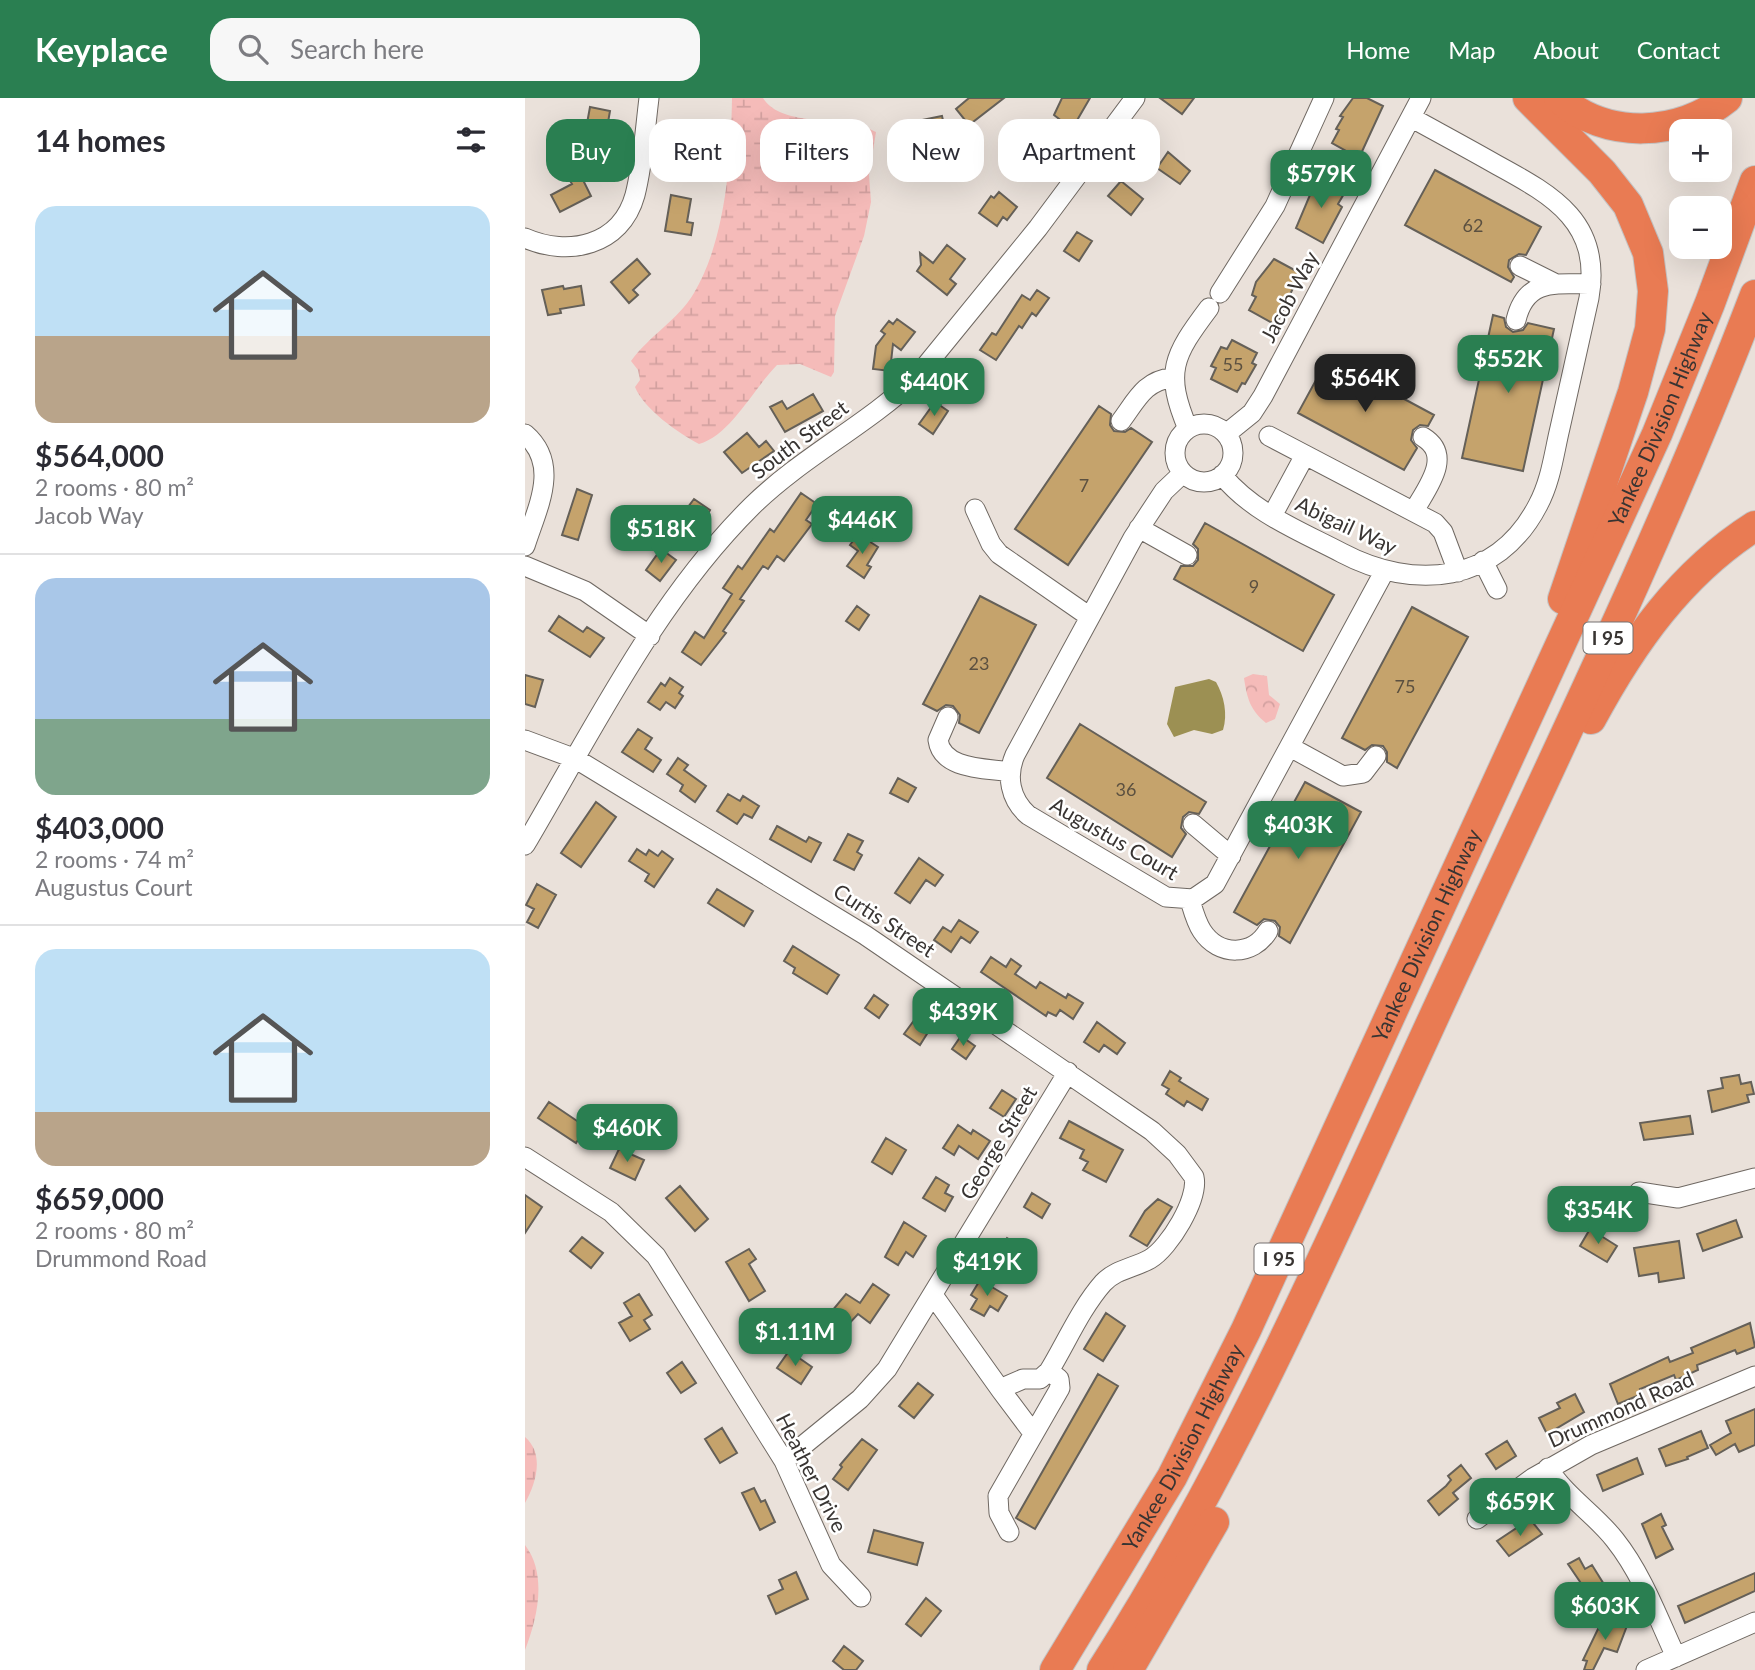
<!DOCTYPE html>
<meta charset="utf-8">
<style>
:root{--surface:#fff;--page:#f7f7f7;--text:#2b2b33;--muted:#7c7c81;--line:#e1e1e2;--accent:#2a7f51}
body{margin:0;font-family:Lato,sans-serif;background:var(--page);color:var(--text);height:100vh;display:flex;flex-direction:column;font-size:26px;white-space:nowrap}
*{box-sizing:border-box;margin:0}
p{font-size:23px;color:var(--muted)}
.icon{flex:none;width:38px;height:38px;fill:none;stroke:currentColor;stroke-width:2;stroke-linecap:round;stroke-linejoin:round}
.map{position:relative;flex:1;overflow:hidden}
.drawer{display:flex;flex-direction:column;background:var(--surface);width:525px}
.drawer>*{flex:none}
.banner{position:absolute;left:21px;top:21px;width:665px;height:63px;display:flex;gap:14px}
.tools{position:absolute;left:1144px;top:21px;display:grid;gap:14px}
.tools a{display:grid;place-items:center;width:63px;height:63px;border-radius:14px;background:var(--surface);box-shadow:0 7px 28px #0002;font-size:35px}
.price{position:absolute;translate:-50% -60px;padding:0 16px;border-radius:14px;background:var(--accent);color:#fff;font-size:23px;line-height:46px;filter:drop-shadow(0 2px 4px #0008)}
.price::after{content:'';position:absolute;left:50%;top:42px;width:21px;height:16px;margin-left:-10px;background:inherit;clip-path:polygon(0 0,100% 0,50% 100%)}
.price.current{background:#222;color:#fff}
ul{padding:0;list-style:none}
li{display:grid;align-content:center;gap:14px;height:371px;padding:0 35px}
li+li{border-top:2px solid var(--line)}
li span{display:grid;place-items:center;height:217px;border-radius:21px;color:#555}
li>.icon{margin-inline-start:auto}
span .icon{width:126px;height:126px;fill:#fffc;stroke-width:1}
li b{font-size:30px}
h2{display:flex;justify-content:space-between;align-items:center;height:84px;padding:0 35px;font-size:30px}
.tag{padding:0 24px;border-radius:21px;background:var(--surface);box-shadow:0 7px 28px #0002;font-size:24px;line-height:63px}
.tag.current{background:var(--accent);color:#fff}
header{display:flex;align-items:center;gap:42px;box-sizing:border-box;height:98px;padding:0 35px;background:var(--accent);color:#fff}
header strong{font-size:33px}
nav{display:flex;gap:38px;margin-inline-start:auto;font-size:24px}
.search{width:490px;height:63px;background:var(--page);display:flex;align-items:center;gap:18px;box-sizing:border-box;padding:0 24px;border-radius:21px;color:var(--muted);font-size:26px}
main{display:flex;flex:1;min-height:0}
.map>svg:first-child{display:block}
.wetland{fill:url(#wetland-marsh)}
.park{fill:url(#park-crowns)}
.water{fill:#9c9053}
.building{fill:#c5a36c;stroke:#656058;stroke-width:2}
.lines{fill:none;stroke-linecap:round;stroke-linejoin:round}
.minor-casing{stroke:#6f6862;stroke-width:21}
.highway-casing{stroke:#c3c2c2;stroke-width:32}
.minor{stroke:#fff;stroke-width:19}
.highway{stroke:#e97b53;stroke-width:30}
.labels{text-anchor:middle;stroke-width:5;stroke-linejoin:round;paint-order:stroke}
.number-label{font-size:18px;fill:#5b5040}
.shield{fill:#fff;stroke:#747170;stroke-width:2}
.shield-label{font-size:19px;font-weight:bold;fill:#383432}
.street-label{font-size:21px;fill:#383432;stroke:#fff}
</style>
<header>
<strong>Keyplace</strong>
<div class="search"><svg class="icon" aria-label="search" viewBox="0 0 24 24"><circle cx="10" cy="10" r="6"/><path d="M15 15l6 6"/></svg>Search here</div>
<nav><a>Home</a><a>Map</a><a>About</a><a>Contact</a></nav>
</header>
<main>
<section class="drawer">
<h2>14 homes<svg class="icon" aria-label="filters" viewBox="0 0 24 24"><path d="M4 7h16M4 17h16"/><circle cx="9" cy="7" r="2"/><circle cx="15" cy="17" r="2"/></svg></h2>
<ul>
<li><span style="background:linear-gradient(#bfe0f5 60%,#b9a48a 0)"><svg class="icon" aria-label="home" viewBox="0 0 24 24"><path d="M3 11l9-7 9 7M6 9v11h12V9"/></svg></span><div><b>$564,000</b><p>2 rooms · 80 m²</p><p>Jacob Way</p></div></li>
<li><span style="background:linear-gradient(#a9c7e8 65%,#7fa58c 0)"><svg class="icon" aria-label="home" viewBox="0 0 24 24"><path d="M3 11l9-7 9 7M6 9v11h12V9"/></svg></span><div><b>$403,000</b><p>2 rooms · 74 m²</p><p>Augustus Court</p></div></li>
<li><span style="background:linear-gradient(#bfe0f5 75%,#b9a48a 0)"><svg class="icon" aria-label="home" viewBox="0 0 24 24"><path d="M3 11l9-7 9 7M6 9v11h12V9"/></svg></span><div><b>$659,000</b><p>2 rooms · 80 m²</p><p>Drummond Road</p></div></li>
</ul>
</section>
<div class="map">
<svg width="1230" height="1572" viewBox="0 0 1230 1572">
<defs>
<pattern id="wetland-marsh" width="20" height="14" patternUnits="userSpaceOnUse" patternTransform="scale(1.75)"><rect width="20" height="14" fill="#f5bbb9"/><path d="M1 5h8M5 5V1M11 12h8M15 12V8" fill="none" stroke="#d3a1a0"/></pattern>
<pattern id="park-crowns" width="20" height="18" patternUnits="userSpaceOnUse" patternTransform="scale(1.75)"><rect width="20" height="18" fill="#f5bbb9"/><path d="M2 6a3 3 0 1 1 6 0M12 15a3 3 0 1 1 6 0" fill="none" stroke="#d3a1a0"/></pattern>
</defs>
<rect width="100%" height="100%" fill="#eae1da"/>
<!-- wetland -->
<path class="wetland" d="M 207,0 L 238,0 C 257,31 320,16 351,34 L 344,77 L 346,104 L 339,138 L 310,218 L 309,274 L 306,279 L 275,266 L 252,267 C 229,290 205,338 174,346 C 153,335 119,311 110,289 L 115,282 L 113,272 L 106,263 C 124,238 153,222 169,195 C 201,141 206,62 207,0 Z
M 0,1339 C 20,1356 11,1386 0,1405 Z
M 0,1447 C 23,1477 12,1521 0,1552 Z"/>
<!-- park -->
<path class="park" d="M 728,576 L 742,578 L 744,597 L 755,606 L 750,621 L 741,625 C 725,612 722,600 719,580 Z"/>
<!-- water -->
<path class="water" d="M 684,581 L 691,584 C 699,598 703,616 698,632 L 687,636 L 669,632 L 649,639 L 642,626 L 650,589 Z"/>
<!-- building -->
<path class="building" d="M 444,0 L 479,0 L 444,27 L 431,11 Z
M 537,0 L 565,0 L 547,31 L 529,17 Z
M 635,0 L 669,0 L 657,16 Z
M 828,0 L 842,0 L 858,8 L 834,60 L 807,45 L 814,32 L 811,31 L 818,19 L 815,18 Z
M 65,9 L 85,13 L 79,47 L 50,41 L 52,29 L 61,31 Z
M 417,18 L 425,53 L 405,57 L 403,49 L 381,54 L 378,36 L 399,31 L 397,22 Z
M 157,24 L 183,30 L 181,42 L 174,40 L 170,63 L 150,60 Z
M 513,38 L 525,47 L 521,52 L 528,57 L 514,77 L 501,62 Z
M 643,54 L 665,73 L 655,86 L 632,70 Z
M 910,72 L 1016,129 L 1001,157 L 994,156 L 984,162 L 983,169 L 989,179 L 986,184 L 880,127 Z
M 55,76 L 66,98 L 35,114 L 26,97 L 47,86 L 44,81 Z
M 793,78 L 820,94 L 813,106 L 817,109 L 798,145 L 771,130 Z
M 596,83 L 618,101 L 606,117 L 583,98 Z
M 474,94 L 492,109 L 482,122 L 478,119 L 472,128 L 454,115 L 466,98 L 469,100 Z
M 146,97 L 166,101 L 162,124 L 168,125 L 166,137 L 140,133 Z
M 552,134 L 567,143 L 554,163 L 539,153 Z
M 422,147 L 440,161 L 425,181 L 431,186 L 422,197 L 392,173 L 396,167 L 395,155 L 408,165 Z
M 112,161 L 125,176 L 108,192 L 113,197 L 104,205 L 86,184 Z
M 749,161 L 775,175 L 751,227 L 724,212 L 731,199 L 727,197 L 731,184 Z
M 38,188 L 39,191 L 56,188 L 59,207 L 35,211 L 36,215 L 23,217 L 17,192 Z
M 512,192 L 524,200 L 511,218 L 507,215 L 497,230 L 494,228 L 471,262 L 455,252 L 467,235 L 471,237 L 497,197 L 505,202 Z
M 968,217 L 979,220 L 981,229 L 988,234 L 998,232 L 1003,225 L 1029,231 L 998,373 L 937,360 Z
M 372,221 L 390,234 L 376,252 L 368,246 L 365,273 L 348,271 L 351,248 L 360,236 L 356,233 L 364,223 L 368,226 Z
M 707,242 L 732,255 L 727,265 L 731,267 L 720,286 L 717,285 L 712,294 L 686,281 L 691,270 L 686,268 L 696,249 L 702,251 Z
M 803,260 L 909,317 L 903,328 L 895,327 L 888,332 L 886,342 L 892,350 L 879,372 L 773,315 Z
M 288,296 L 298,313 L 260,334 L 245,309 L 257,303 L 262,311 Z
M 410,304 L 423,313 L 408,336 L 394,326 Z
M 574,308 L 586,316 L 585,327 L 589,333 L 600,334 L 606,330 L 627,344 L 543,467 L 490,431 Z
M 222,335 L 234,349 L 241,343 L 249,353 L 217,375 L 199,354 Z
M 52,391 L 67,397 L 53,442 L 37,437 Z
M 276,395 L 292,406 L 281,422 L 287,426 L 259,463 L 252,458 L 243,471 L 238,468 L 215,501 L 219,503 L 198,533 L 201,535 L 176,567 L 157,554 L 170,534 L 179,540 L 207,496 L 198,490 L 213,468 L 217,471 L 245,431 L 249,434 Z
M 169,401 L 185,412 L 172,435 L 154,421 Z
M 680,425 L 809,497 L 778,553 L 649,481 L 656,468 L 668,468 L 673,462 L 673,451 L 668,446 Z
M 333,436 L 353,449 L 342,467 L 346,469 L 339,480 L 322,468 L 333,453 L 325,447 Z
M 136,451 L 151,462 L 135,483 L 121,472 Z
M 455,498 L 511,527 L 454,635 L 434,625 L 435,617 L 428,608 L 421,607 L 412,613 L 398,606 Z
M 332,508 L 344,517 L 334,532 L 321,523 Z
M 887,509 L 943,539 L 872,670 L 862,664 L 862,654 L 858,648 L 847,647 L 840,652 L 817,640 Z
M 34,518 L 58,534 L 62,529 L 79,540 L 65,559 L 24,533 Z
M 0,577 L 18,582 L 10,609 L 0,606 Z
M 145,580 L 158,589 L 154,595 L 158,598 L 150,610 L 141,604 L 135,612 L 123,604 L 136,585 L 140,588 Z
M 555,626 L 681,704 L 674,716 L 664,714 L 658,719 L 656,730 L 661,736 L 647,759 L 522,680 Z
M 113,631 L 127,640 L 120,651 L 136,662 L 128,674 L 97,654 Z
M 153,660 L 163,667 L 159,672 L 181,688 L 170,704 L 155,693 L 158,687 L 142,676 Z
M 373,680 L 391,690 L 383,704 L 365,695 Z
M 780,684 L 836,714 L 765,845 L 754,838 L 755,829 L 750,823 L 739,821 L 732,827 L 709,814 Z
M 203,696 L 215,703 L 218,698 L 234,708 L 227,720 L 219,716 L 212,726 L 192,713 Z
M 71,704 L 91,719 L 56,769 L 36,755 Z
M 252,728 L 281,744 L 284,739 L 296,745 L 286,764 L 245,741 Z
M 323,736 L 338,743 L 332,754 L 337,757 L 329,772 L 309,762 Z
M 112,751 L 121,757 L 124,752 L 133,758 L 137,753 L 148,761 L 129,789 L 120,783 L 124,776 L 104,763 Z
M 394,760 L 418,777 L 410,788 L 401,782 L 385,805 L 370,795 Z
M 12,786 L 31,797 L 13,830 L 2,824 L 9,811 L 1,807 Z
M 192,791 L 228,813 L 219,828 L 183,805 Z
M 434,822 L 453,834 L 445,845 L 436,839 L 426,854 L 409,842 L 418,829 L 426,834 Z
M 268,848 L 314,877 L 302,896 L 268,875 L 270,870 L 259,863 Z
M 466,859 L 481,869 L 486,861 L 496,868 L 490,876 L 511,890 L 515,884 L 541,900 L 543,896 L 558,905 L 548,921 L 535,912 L 531,918 L 523,914 L 521,918 L 456,874 Z
M 349,897 L 363,907 L 354,920 L 340,910 Z
M 390,921 L 405,931 L 395,947 L 379,936 Z
M 572,924 L 600,945 L 592,956 L 579,947 L 574,954 L 559,944 Z
M 436,938 L 450,948 L 441,961 L 427,951 Z
M 645,973 L 656,980 L 654,983 L 683,1001 L 677,1012 L 662,1003 L 659,1008 L 641,996 L 644,991 L 637,987 Z
M 1214,977 L 1216,986 L 1226,984 L 1229,996 L 1222,997 L 1224,1004 L 1187,1014 L 1183,993 L 1198,990 L 1196,980 Z
M 477,992 L 491,1001 L 479,1019 L 465,1010 Z
M 24,1004 L 61,1029 L 51,1045 L 13,1020 Z
M 1165,1018 L 1168,1036 L 1119,1042 L 1115,1025 Z
M 544,1023 L 598,1052 L 581,1084 L 558,1072 L 563,1064 L 555,1060 L 559,1052 L 535,1040 Z
M 433,1027 L 446,1036 L 448,1032 L 465,1043 L 453,1061 L 434,1048 L 429,1057 L 418,1050 Z
M 361,1040 L 381,1052 L 367,1076 L 347,1064 Z
M 94,1051 L 119,1062 L 110,1082 L 85,1070 Z
M 411,1079 L 424,1087 L 420,1095 L 428,1099 L 420,1113 L 398,1100 Z
M 155,1088 L 183,1121 L 170,1133 L 141,1100 Z
M 507,1095 L 525,1106 L 517,1120 L 499,1109 Z
M 0,1097 L 17,1109 L 0,1135 Z
M 633,1101 L 647,1109 L 622,1148 L 605,1138 L 620,1113 Z
M 1211,1122 L 1217,1139 L 1178,1153 L 1172,1136 Z
M 379,1124 L 401,1138 L 388,1159 L 381,1154 L 373,1167 L 360,1159 Z
M 1065,1131 L 1092,1148 L 1082,1164 L 1055,1148 Z
M 57,1139 L 78,1155 L 66,1170 L 45,1153 Z
M 482,1140 L 497,1149 L 494,1153 L 510,1164 L 500,1179 L 477,1163 L 479,1160 L 472,1156 Z
M 1154,1143 L 1159,1180 L 1134,1184 L 1133,1175 L 1114,1178 L 1109,1150 Z
M 224,1151 L 231,1161 L 224,1166 L 240,1193 L 224,1203 L 201,1164 Z
M 455,1182 L 482,1198 L 473,1213 L 465,1208 L 459,1218 L 446,1211 L 452,1201 L 446,1197 Z
M 348,1186 L 364,1197 L 345,1225 L 333,1216 L 320,1230 L 302,1219 L 321,1196 L 335,1205 Z
M 114,1196 L 127,1217 L 119,1222 L 125,1231 L 105,1243 L 94,1225 L 107,1218 L 99,1205 Z
M 581,1215 L 600,1228 L 578,1263 L 559,1251 Z
M 1225,1225 L 1230,1249 L 1212,1256 L 1210,1252 L 1172,1267 L 1173,1272 L 1151,1282 L 1149,1277 L 1115,1291 L 1117,1296 L 1093,1306 L 1085,1286 L 1143,1259 L 1145,1264 L 1168,1255 L 1166,1250 Z
M 264,1253 L 287,1269 L 276,1286 L 252,1270 Z
M 157,1264 L 171,1285 L 156,1295 L 142,1275 Z
M 573,1276 L 593,1288 L 510,1431 L 491,1420 Z
M 393,1285 L 408,1297 L 389,1320 L 374,1308 Z
M 1050,1296 L 1059,1314 L 1022,1336 L 1014,1320 L 1035,1310 L 1032,1305 Z
M 1230,1311 L 1230,1347 L 1214,1354 L 1210,1346 L 1191,1357 L 1185,1347 L 1206,1335 L 1201,1323 Z
M 197,1330 L 212,1355 L 195,1365 L 180,1341 Z
M 1176,1333 L 1183,1350 L 1162,1359 L 1163,1361 L 1141,1368 L 1134,1351 Z
M 337,1341 L 352,1352 L 323,1392 L 308,1381 L 317,1369 L 315,1367 Z
M 982,1343 L 991,1358 L 971,1371 L 961,1356 Z
M 1112,1360 L 1118,1376 L 1078,1393 L 1072,1377 Z
M 936,1367 L 946,1380 L 928,1395 L 933,1401 L 914,1417 L 903,1403 L 921,1388 L 926,1382 L 923,1378 Z
M 229,1390 L 236,1404 L 240,1402 L 250,1424 L 235,1432 L 217,1395 Z
M 1136,1416 L 1141,1427 L 1137,1429 L 1148,1451 L 1131,1460 L 1117,1426 Z
M 1005,1421 L 1017,1436 L 984,1458 L 972,1443 Z
M 349,1432 L 398,1445 L 392,1467 L 343,1454 Z
M 1054,1460 L 1060,1471 L 1067,1467 L 1080,1488 L 1064,1497 L 1043,1466 Z
M 271,1474 L 283,1501 L 251,1516 L 243,1498 L 258,1491 L 254,1482 Z
M 1230,1475 L 1230,1493 L 1160,1525 L 1153,1508 Z
M 401,1500 L 416,1513 L 396,1538 L 381,1526 Z
M 1085,1519 L 1103,1525 L 1092,1554 L 1079,1550 L 1068,1572 L 1059,1572 L 1062,1563 L 1058,1562 L 1073,1531 L 1080,1533 Z
M 319,1548 L 338,1563 L 331,1572 L 319,1572 L 308,1563 Z"/>
<g class="lines">
<defs>
<path id="minor" d="M 0,140 C 43,159 96,148 110,97 C 118,66 120,32 124,0
M 995,168 L 1031,186
M 695,195 L 750,108 L 799,0
M 991,222 C 1001,180 1031,186 1066,186
M 596,323 C 611,303 620,282 647,280
M650 355a29 29 0 1 1 58 0a29 29 0 1 1-58 0Z
M 663,331 C 639,274 648,258 684,210
M 0,336 C 36,367 12,410 0,448
M 701,336 L 727,315 L 738,298 L 896,0
M 744,338 L 910,425 L 918,434 L 933,474
M 658,375 L 639,393 L 608,440 L 490,657 C 481,678 485,701 503,717 L 641,799 L 668,801 L 690,786 L 859,474
M 697,377 C 728,415 775,433 817,455 C 889,493 972,486 1013,407 C 1026,383 1029,355 1035,330 C 1045,287 1054,243 1064,200 C 1077,125 1029,98 972,67 C 944,51 916,36 887,20
M 450,411 L 466,446 L 474,456 L 565,519
M 889,413 C 901,391 929,358 898,339
M 747,418 L 780,357
M 614,430 L 662,457
M 958,463 L 972,491
M 0,468 L 60,493 L 125,538
M 423,619 L 413,642 C 417,672 461,670 485,674
M 0,642 L 51,661 L 340,837 L 627,1033 L 652,1056 L 669,1079 C 674,1101 644,1150 625,1161 C 609,1170 591,1171 578,1185 C 556,1210 541,1245 524,1273 L 515,1281 L 498,1281 L 475,1291 L 408,1197
M 765,649 L 818,678 L 838,675 L 851,658
M 668,726 L 706,758
M 0,747 C 68,632 131,503 227,408 C 277,359 340,328 390,281 L 513,130 L 610,0
M 665,802 C 668,812 671,824 677,833 C 694,859 728,858 743,833
M 0,1059 L 86,1114 L 131,1158 L 259,1363 L 306,1467 L 336,1499
M 1114,1094 L 1153,1100 L 1230,1080
M 475,1291 L 508,1335
M 259,1363 L 335,1301 L 362,1271 L 543,974
M 1023,1370 C 1041,1399 1070,1416 1090,1442 C 1117,1476 1133,1520 1151,1559
M 952,1421 L 1008,1380 L 1066,1347 L 1230,1278
M 484,1434 L 474,1415 L 473,1398 L 535,1290 L 534,1281 L 524,1273
M 1121,1572 L 1230,1524"/>
<g id="highway">
<path d="M 1003,0 L 1077,74 L 1103,107 L 1123,155 L 1128,193 L 1125,231 L 1108,294 L 1038,501"/>
<path d="M 1034,0 C 1081,42 1154,39 1202,0"/>
<path d="M 1066,621 C 1107,545 1156,475 1230,428"/>
<path id="s1" d="M 530,1572 L 647,1379 L 721,1232 L 1132,336 L 1185,205 L 1230,83"/>
<path d="M 577,1572 C 714,1359 813,1126 919,897 C 1026,666 1139,435 1230,197"/>
<path d="M 603,1572 L 689,1424"/>
</g>
</defs>
<!-- minor casing -->
<use href="#minor" class="minor-casing"/>
<!-- highway casing -->
<use href="#highway" class="highway-casing"/>
<!-- minor -->
<use href="#minor" class="minor"/>
<!-- highway -->
<use href="#highway" class="highway"/>
</g>
<g class="labels">
<!-- number labels -->
<g class="number-label">
<text x="948" y="134">62</text>
<text x="708" y="273">55</text>
<text x="559" y="394">7</text>
<text x="729" y="495">9</text>
<text x="454" y="572">23</text>
<text x="880" y="595">75</text>
<text x="601" y="698">36</text>
</g>
<!-- shield labels -->
<g class="shield">
<rect x="1058.5" y="524.5" width="49" height="31" rx="5"/>
<rect x="729.5" y="1145.5" width="49" height="31" rx="5"/>
</g>
<g class="shield-label">
<text x="1083" y="547">I 95</text>
<text x="754" y="1168">I 95</text>
</g>
<!-- street labels -->
<g class="street-label">
<text transform="translate(765 199) rotate(-62)" y="7">Jacob Way</text>
<text dy="7" stroke="none"><textPath href="#s1" startOffset="1391">Yankee Division Highway</textPath></text>
<text transform="translate(275 342) rotate(-37)" y="7">South Street</text>
<text transform="translate(821 428) rotate(25)" y="7">Abigail Way</text>
<text transform="translate(589 741) rotate(30)" y="7">Augustus Court</text>
<text transform="translate(359 823) rotate(33)" y="7">Curtis Street</text>
<text dy="7" stroke="none"><textPath href="#s1" startOffset="824">Yankee Division Highway</textPath></text>
<text transform="translate(474 1045) rotate(-59)" y="7">George Street</text>
<text transform="translate(1096 1312) rotate(-24)" y="7">Drummond Road</text>
<text dy="7" stroke="none"><textPath href="#s1" startOffset="257">Yankee Division Highway</textPath></text>
<text transform="translate(286 1375) rotate(63)" y="7">Heather Drive</text>
</g>
</g>
</svg>
<div class="tools">
<a>+</a>
<a>−</a>
</div>
<b class="price" style="left:796px;top:112px">$579K</b>
<b class="price" style="left:983px;top:297px">$552K</b>
<b class="price current" style="left:840px;top:316px">$564K</b>
<b class="price" style="left:409px;top:320px">$440K</b>
<b class="price" style="left:337px;top:458px">$446K</b>
<b class="price" style="left:136px;top:467px">$518K</b>
<b class="price" style="left:773px;top:763px">$403K</b>
<b class="price" style="left:438px;top:950px">$439K</b>
<b class="price" style="left:102px;top:1066px">$460K</b>
<b class="price" style="left:1073px;top:1148px">$354K</b>
<b class="price" style="left:462px;top:1200px">$419K</b>
<b class="price" style="left:270px;top:1270px">$1.11M</b>
<b class="price" style="left:995px;top:1440px">$659K</b>
<b class="price" style="left:1080px;top:1544px">$603K</b>
<div class="banner">
<a class="tag current">Buy</a>
<a class="tag">Rent</a>
<a class="tag">Filters</a>
<a class="tag">New</a>
<a class="tag">Apartment</a>
</div>
</div>
</main>
